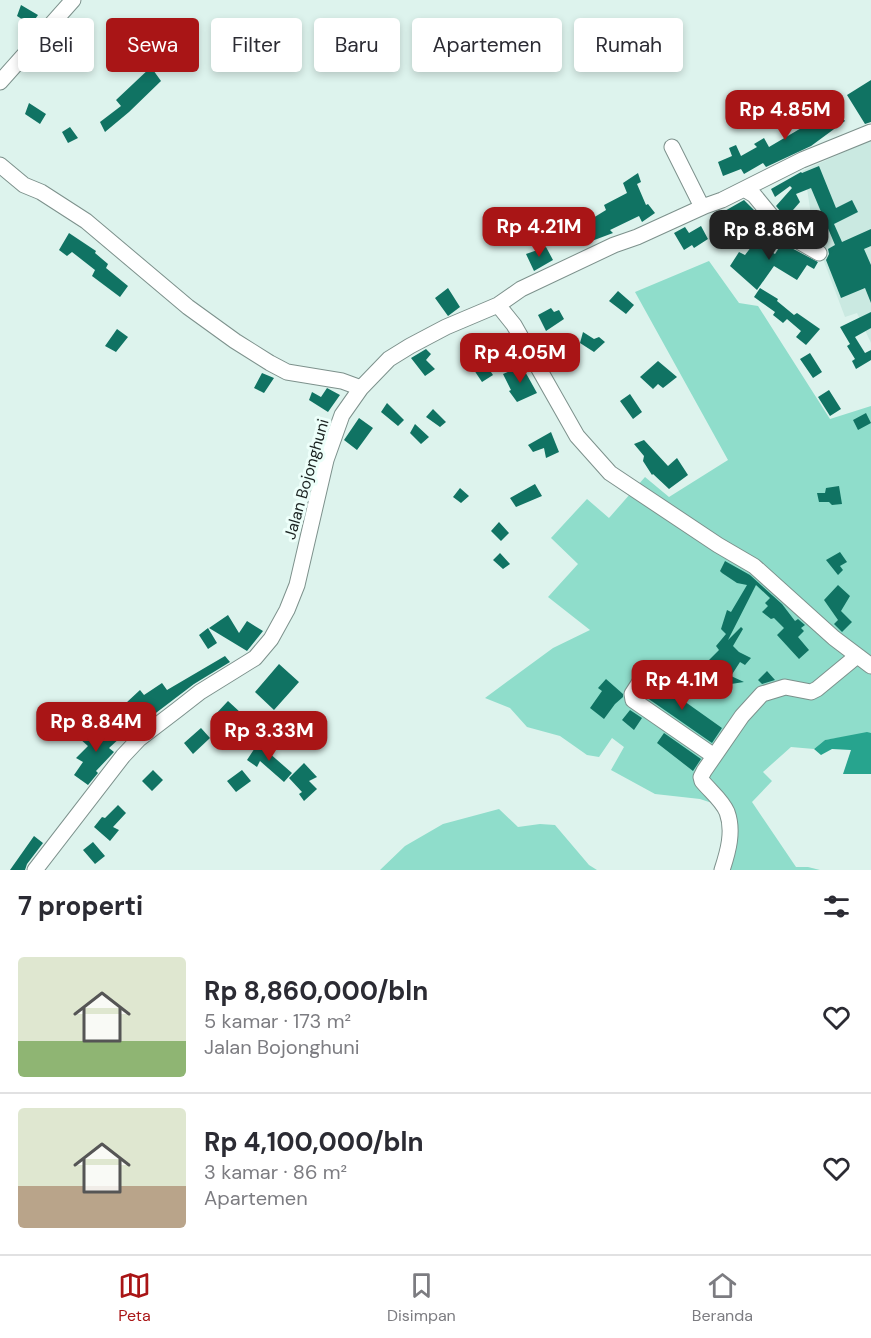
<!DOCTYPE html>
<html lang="id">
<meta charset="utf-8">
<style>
:root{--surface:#fff;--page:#f2f2f3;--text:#2b2b33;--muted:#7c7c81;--line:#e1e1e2;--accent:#a91516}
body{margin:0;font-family:"DM Sans",sans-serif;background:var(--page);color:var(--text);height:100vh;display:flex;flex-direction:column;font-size:22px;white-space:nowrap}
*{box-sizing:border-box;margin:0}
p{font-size:20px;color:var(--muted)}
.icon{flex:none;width:33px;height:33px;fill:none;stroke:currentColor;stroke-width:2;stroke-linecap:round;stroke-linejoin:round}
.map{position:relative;height:870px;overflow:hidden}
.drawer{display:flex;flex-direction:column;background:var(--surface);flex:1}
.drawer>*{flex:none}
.guide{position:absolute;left:18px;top:18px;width:836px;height:54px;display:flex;gap:12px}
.price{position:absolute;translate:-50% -51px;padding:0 14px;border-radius:12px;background:var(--accent);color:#fff;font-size:20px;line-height:39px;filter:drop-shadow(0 2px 3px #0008)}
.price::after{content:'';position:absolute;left:50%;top:36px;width:18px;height:14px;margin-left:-9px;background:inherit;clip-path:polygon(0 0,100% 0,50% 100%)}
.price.selected{background:#222;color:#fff}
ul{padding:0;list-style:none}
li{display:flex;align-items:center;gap:18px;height:150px;padding:0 18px}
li+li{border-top:2px solid var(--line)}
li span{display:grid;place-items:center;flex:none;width:168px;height:120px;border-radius:6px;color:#555}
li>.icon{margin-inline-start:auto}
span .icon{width:72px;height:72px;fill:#fffc;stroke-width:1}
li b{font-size:26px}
h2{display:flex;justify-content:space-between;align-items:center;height:72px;padding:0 18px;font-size:26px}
.chip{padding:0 21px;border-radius:6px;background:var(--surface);box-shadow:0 3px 9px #0003;font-size:21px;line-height:54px}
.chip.selected{background:var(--accent);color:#fff}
.menu{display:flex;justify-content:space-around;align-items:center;height:84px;border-top:2px solid var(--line);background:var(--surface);font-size:16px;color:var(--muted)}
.menu a{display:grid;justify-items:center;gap:3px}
.menu .selected{color:var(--accent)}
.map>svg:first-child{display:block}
.built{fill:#cae9e1}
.green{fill:#8fddcb}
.water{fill:#27a48e}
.building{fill:#107363}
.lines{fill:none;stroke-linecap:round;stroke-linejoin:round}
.minor-casing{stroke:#7d918c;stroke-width:17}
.minor{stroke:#fff;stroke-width:15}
.labels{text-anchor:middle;stroke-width:6;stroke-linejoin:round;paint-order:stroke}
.street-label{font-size:16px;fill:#1b2321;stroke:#edfffa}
</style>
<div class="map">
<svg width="871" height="870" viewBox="0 0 871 870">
<rect width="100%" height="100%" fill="#ddf3ed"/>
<!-- built -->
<path class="built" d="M 871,140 L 871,343 L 857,313 L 845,317 L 808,219 L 810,217 L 810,208 L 806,182 L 802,171 Z"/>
<!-- green -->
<path class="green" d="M 709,261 L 739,303 L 758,306 L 830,419 L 871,406 L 871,733 L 825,740 L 814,749 L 791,747 L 763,772 L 772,781 L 752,802 L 796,867 L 808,867 L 820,870 L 723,870 L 727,808 L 700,799 L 655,794 L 611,770 L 624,747 L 612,738 L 599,757 L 587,755 L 560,736 L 527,727 L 510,708 L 485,698 L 553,648 L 590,630 L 548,597 L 578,564 L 551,538 L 587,499 L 609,518 L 645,477 L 669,497 L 728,460 L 635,292 Z
M 499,809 L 518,827 L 540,824 L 555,825 L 589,865 L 597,870 L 380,870 L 405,846 L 443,824 Z"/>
<!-- water -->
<path class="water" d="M 867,732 L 871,733 L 871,774 L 843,774 L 851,750 L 832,749 L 821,755 L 814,749 L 825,740 Z"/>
<!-- building -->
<path class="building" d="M 21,5 L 38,15 L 31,25 L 17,16 Z
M 170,30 L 186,38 L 179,47 L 166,39 Z
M 55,46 L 73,62 L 65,69 L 47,53 Z
M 151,67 L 161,81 L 129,112 L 105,132 L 100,122 L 121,106 L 116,100 Z
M 871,80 L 871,122 L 865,124 L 847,95 Z
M 798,95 L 809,104 L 805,107 L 813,119 L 831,104 L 845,121 L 811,146 L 766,167 L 763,163 L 744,174 L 741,169 L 723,176 L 718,162 L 732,156 L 729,148 L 736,145 L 741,156 L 757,147 L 754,144 L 764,138 L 769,147 L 803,127 L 798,120 L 804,116 L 790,104 Z
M 29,103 L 46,114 L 40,124 L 25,114 Z
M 70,127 L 78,138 L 68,143 L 62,132 Z
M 819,166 L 836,208 L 852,200 L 858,212 L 834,224 L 842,242 L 871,229 L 871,246 L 864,249 L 871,265 L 871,303 L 865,288 L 841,298 L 826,260 L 829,254 L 828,249 L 835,245 L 811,188 L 796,194 L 800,202 L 786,218 L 776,206 L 792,188 L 790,186 L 775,197 L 771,189 L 801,172 L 802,173 Z
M 638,173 L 641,182 L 637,184 L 646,205 L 648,204 L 655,213 L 642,222 L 639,216 L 610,230 L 613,233 L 589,242 L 580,226 L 606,210 L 604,205 L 627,193 L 623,183 Z
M 744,200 L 755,211 L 750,215 L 748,212 L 723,227 L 716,216 Z
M 760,225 L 771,235 L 761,246 L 775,254 L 782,243 L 818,262 L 814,269 L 807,265 L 797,280 L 774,266 L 757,290 L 730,266 L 739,252 L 745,255 L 758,238 L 752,233 Z
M 701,226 L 708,239 L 694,248 L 692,245 L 684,250 L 674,233 L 685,227 L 689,233 Z
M 69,233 L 96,251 L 95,253 L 108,264 L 106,268 L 128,286 L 120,297 L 92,276 L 95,270 L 72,252 L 67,256 L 59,250 Z
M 546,247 L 553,260 L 534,271 L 526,254 Z
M 448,288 L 460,307 L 448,316 L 435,298 Z
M 760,288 L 778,299 L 777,301 L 794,315 L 797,313 L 820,329 L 806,345 L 796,337 L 801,331 L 787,319 L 783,323 L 773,315 L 775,312 L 754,297 Z
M 618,291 L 634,305 L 626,314 L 609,301 Z
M 551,308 L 554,312 L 559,310 L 564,319 L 546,331 L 538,315 Z
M 871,312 L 871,328 L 855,337 L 865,353 L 871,350 L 871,360 L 856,369 L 852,361 L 855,359 L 847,346 L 850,344 L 840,327 Z
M 117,329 L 128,337 L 116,352 L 105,346 Z
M 583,332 L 594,339 L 599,337 L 605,342 L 594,352 L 580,343 Z
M 426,349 L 431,354 L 426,360 L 435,369 L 425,376 L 411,358 Z
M 810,353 L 822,372 L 813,378 L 800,359 Z
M 483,360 L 493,375 L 482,382 L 472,367 Z
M 658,361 L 677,377 L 663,388 L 658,384 L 653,389 L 640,377 Z
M 522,366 L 537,393 L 517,402 L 509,391 L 511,390 L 503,374 Z
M 262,373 L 274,378 L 264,393 L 254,388 Z
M 327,388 L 340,395 L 328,412 L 309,400 L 312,392 L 321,397 Z
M 829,390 L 841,409 L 830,416 L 818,397 Z
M 630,394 L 642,412 L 633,419 L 620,401 Z
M 387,403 L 404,420 L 398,426 L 381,412 Z
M 433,409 L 446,422 L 440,427 L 426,417 Z
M 866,413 L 871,423 L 858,430 L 853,420 Z
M 359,418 L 373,428 L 357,450 L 344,440 Z
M 415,424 L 429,437 L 421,444 L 410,433 Z
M 551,432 L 559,452 L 546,458 L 544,448 L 533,452 L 528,445 Z
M 644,440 L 668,466 L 677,458 L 688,475 L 669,489 L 653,474 L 652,475 L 643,461 L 644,456 L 634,444 Z
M 535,484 L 542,496 L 516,507 L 510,498 Z
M 839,486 L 842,504 L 832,505 L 829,502 L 819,502 L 817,493 L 825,493 L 826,488 Z
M 460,488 L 469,496 L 461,503 L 453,497 Z
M 499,522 L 509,533 L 501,541 L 491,531 Z
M 840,552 L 847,562 L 840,566 L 843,570 L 838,575 L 826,560 Z
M 500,553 L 510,564 L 503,569 L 493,560 Z
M 725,561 L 750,575 L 782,604 L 795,621 L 798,619 L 805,625 L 801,628 L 804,631 L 798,637 L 809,650 L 799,659 L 777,635 L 784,628 L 774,618 L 771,619 L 762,612 L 768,606 L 765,603 L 770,598 L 756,585 L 728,640 L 741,627 L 743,629 L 733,646 L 739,652 L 751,658 L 745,665 L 740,662 L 731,676 L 744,682 L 731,684 L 721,679 L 722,676 L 709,660 L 719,650 L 716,646 L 726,634 L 721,629 L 727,610 L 731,612 L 747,585 L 737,583 L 722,573 L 720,571 Z
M 838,585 L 850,596 L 841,611 L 852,622 L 842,632 L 834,624 L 838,620 L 824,600 Z
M 228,615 L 239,633 L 247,621 L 263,631 L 247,651 L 209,628 Z
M 208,628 L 217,643 L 208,649 L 199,635 Z
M 225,656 L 230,662 L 194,684 L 144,722 L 126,703 L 140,690 L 144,695 L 162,683 L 167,690 Z
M 279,664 L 299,682 L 274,710 L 255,692 Z
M 767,671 L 775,680 L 762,684 L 758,680 Z
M 606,679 L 623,694 L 623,697 L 615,704 L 604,719 L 590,708 L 602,691 L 598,688 Z
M 653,679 L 722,728 L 712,743 L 643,695 Z
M 228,701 L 241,713 L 233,721 L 249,733 L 230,749 L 217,735 L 225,728 L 213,717 Z
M 630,710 L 642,718 L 634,730 L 622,720 Z
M 110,725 L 121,737 L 109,748 L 114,752 L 96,771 L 98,773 L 88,785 L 74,775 L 83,762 L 76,758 L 88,746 L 80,739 L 89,729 L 98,736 Z
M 201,728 L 210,738 L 193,754 L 184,743 Z
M 664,733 L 701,759 L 693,771 L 657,743 Z
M 260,740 L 268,752 L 292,773 L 284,782 L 260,761 L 257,767 L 247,760 Z
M 304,763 L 317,777 L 309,781 L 317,789 L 304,801 L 299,794 L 302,792 L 289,778 Z
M 153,770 L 163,780 L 152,791 L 142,781 Z
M 242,770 L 251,781 L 236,792 L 227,781 Z
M 118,805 L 126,813 L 113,827 L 119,830 L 110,841 L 94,827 L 102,817 L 105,818 Z
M 34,836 L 43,843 L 27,864 L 25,870 L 10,870 Z
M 93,842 L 105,856 L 95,864 L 83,850 Z"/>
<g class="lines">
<defs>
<path id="minor" d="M 0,82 L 73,0
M 672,147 L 702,207
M 0,165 L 24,185 L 41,192 L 86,221 L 188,307 L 235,341 L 270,363 L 287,372 L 342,381 L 361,388
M 744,189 L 754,195 L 786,234 L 819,253
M 498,305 L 514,325 L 577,436 L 610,473 L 718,545 L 754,566 L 834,638 L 871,666
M 645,674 L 632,694 L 633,700 L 714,756
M 35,870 L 123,756 L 139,739 L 177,710 L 200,692 L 255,658 L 271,639 L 287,610 L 297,585 L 326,460 L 342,415 L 361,388 L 389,359 L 410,346 L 446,327 L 498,305 L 521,289 L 614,245 L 637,237 L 705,206 L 722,200 L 802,160 L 871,132
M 722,870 C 728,852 734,831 727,812 C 722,800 710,791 702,781 L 701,777 L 704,771 L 742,716 L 762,694 L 785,687 L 811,692 L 817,689 L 857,656"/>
</defs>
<!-- minor casing -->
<use href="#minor" class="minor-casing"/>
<!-- minor -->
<use href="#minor" class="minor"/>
</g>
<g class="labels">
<!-- street labels -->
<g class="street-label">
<text transform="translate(306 479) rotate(-74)" y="6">Jalan Bojonghuni</text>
</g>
</g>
</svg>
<b class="price" style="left:785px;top:141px">Rp 4.85M</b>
<b class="price" style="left:539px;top:258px">Rp 4.21M</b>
<b class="price selected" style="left:769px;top:261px">Rp 8.86M</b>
<b class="price" style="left:520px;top:384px">Rp 4.05M</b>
<b class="price" style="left:682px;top:711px">Rp 4.1M</b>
<b class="price" style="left:96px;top:753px">Rp 8.84M</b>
<b class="price" style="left:269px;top:762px">Rp 3.33M</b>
<div class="guide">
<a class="chip">Beli</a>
<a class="chip selected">Sewa</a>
<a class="chip">Filter</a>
<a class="chip">Baru</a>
<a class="chip">Apartemen</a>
<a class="chip">Rumah</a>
</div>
</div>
<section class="drawer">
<h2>7 properti<svg class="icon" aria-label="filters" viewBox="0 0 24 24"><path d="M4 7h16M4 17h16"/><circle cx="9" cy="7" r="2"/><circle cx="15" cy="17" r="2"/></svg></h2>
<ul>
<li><span style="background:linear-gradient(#dfe7d0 70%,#8fb573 0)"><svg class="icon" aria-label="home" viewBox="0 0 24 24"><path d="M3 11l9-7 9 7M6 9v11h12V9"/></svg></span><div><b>Rp 8,860,000/bln</b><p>5 kamar · 173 m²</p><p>Jalan Bojonghuni</p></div><svg class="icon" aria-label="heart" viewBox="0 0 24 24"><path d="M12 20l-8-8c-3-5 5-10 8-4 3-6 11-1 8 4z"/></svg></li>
<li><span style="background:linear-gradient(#dfe7d0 65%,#b9a48a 0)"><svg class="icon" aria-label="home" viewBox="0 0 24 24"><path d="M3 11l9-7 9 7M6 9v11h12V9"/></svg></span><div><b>Rp 4,100,000/bln</b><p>3 kamar · 86 m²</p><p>Apartemen</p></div><svg class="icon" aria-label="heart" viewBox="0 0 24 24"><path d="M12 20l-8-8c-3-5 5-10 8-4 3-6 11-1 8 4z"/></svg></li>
</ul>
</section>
<nav class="menu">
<a class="selected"><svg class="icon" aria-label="map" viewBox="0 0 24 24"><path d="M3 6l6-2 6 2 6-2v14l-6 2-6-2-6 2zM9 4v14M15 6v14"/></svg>Peta</a>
<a><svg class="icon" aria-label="saved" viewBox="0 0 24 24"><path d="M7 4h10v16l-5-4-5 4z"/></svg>Disimpan</a>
<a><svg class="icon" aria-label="home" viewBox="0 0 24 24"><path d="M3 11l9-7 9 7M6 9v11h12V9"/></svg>Beranda</a>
</nav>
